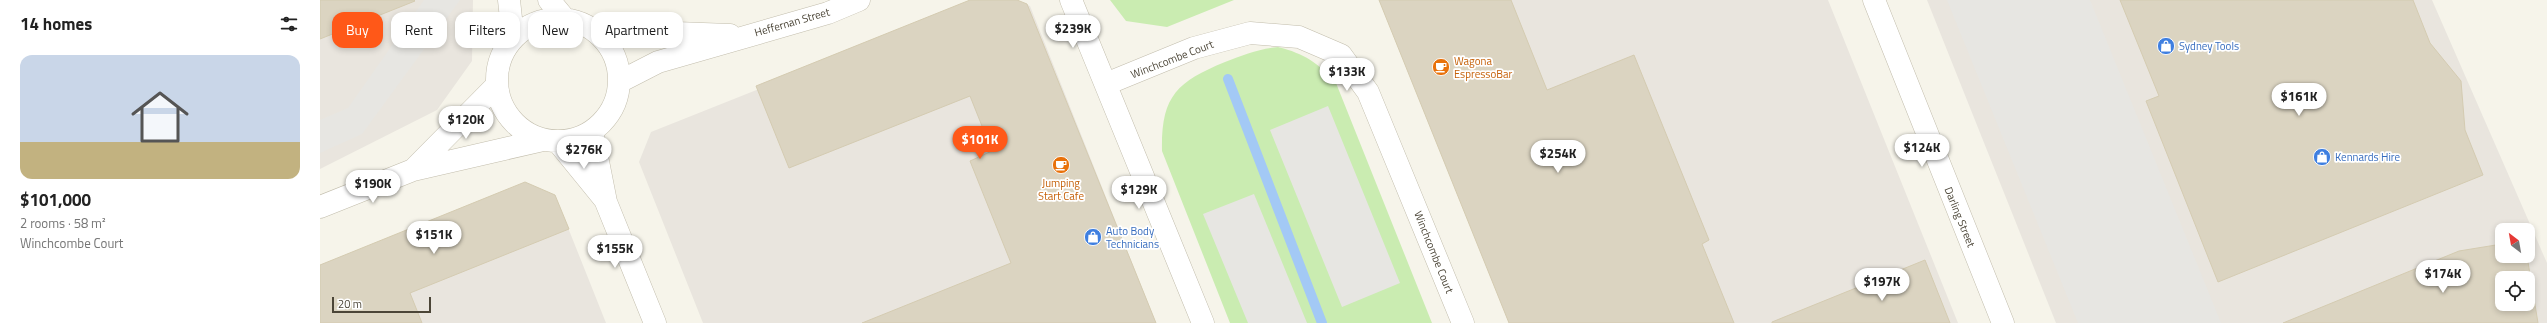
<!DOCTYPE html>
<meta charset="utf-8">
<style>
:root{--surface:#fff;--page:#f2f2f2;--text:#222;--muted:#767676;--line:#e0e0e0;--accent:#ff5818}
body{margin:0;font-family:"Titillium Web",sans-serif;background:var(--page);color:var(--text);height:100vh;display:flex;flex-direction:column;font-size:15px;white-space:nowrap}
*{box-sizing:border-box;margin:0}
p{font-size:13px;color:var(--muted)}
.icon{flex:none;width:22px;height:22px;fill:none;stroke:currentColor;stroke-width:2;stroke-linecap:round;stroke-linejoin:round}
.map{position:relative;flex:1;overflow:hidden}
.sheet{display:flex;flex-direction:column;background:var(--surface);width:320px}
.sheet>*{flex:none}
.guide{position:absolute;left:12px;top:12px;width:380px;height:36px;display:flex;gap:8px}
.needle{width:26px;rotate:329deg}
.controls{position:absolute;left:2175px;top:223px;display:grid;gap:8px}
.controls a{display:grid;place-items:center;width:40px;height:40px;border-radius:8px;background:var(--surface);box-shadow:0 2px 6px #0003;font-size:20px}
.scale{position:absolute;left:12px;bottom:10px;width:99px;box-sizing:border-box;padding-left:4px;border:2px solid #4b4537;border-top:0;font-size:11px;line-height:14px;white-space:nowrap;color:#4b4537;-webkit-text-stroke:3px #fff;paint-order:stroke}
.price{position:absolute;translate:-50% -34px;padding:0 9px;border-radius:14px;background:#fff;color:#222;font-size:13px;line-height:26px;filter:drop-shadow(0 1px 2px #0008)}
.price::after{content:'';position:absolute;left:50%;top:24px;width:12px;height:9px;margin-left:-6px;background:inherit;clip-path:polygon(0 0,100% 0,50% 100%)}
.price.active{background:var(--accent);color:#fff}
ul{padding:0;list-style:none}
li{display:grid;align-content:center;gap:8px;height:212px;padding:0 20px}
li+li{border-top:1px solid var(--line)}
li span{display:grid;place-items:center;height:124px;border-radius:12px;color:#555}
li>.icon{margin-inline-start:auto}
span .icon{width:72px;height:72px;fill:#fffc;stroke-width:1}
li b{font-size:17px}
h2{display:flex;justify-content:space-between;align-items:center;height:48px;padding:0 20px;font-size:17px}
.tag{padding:0 14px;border-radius:12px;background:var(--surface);box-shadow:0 2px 6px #0003;font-size:14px;line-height:36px}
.tag.active{background:var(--accent);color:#fff}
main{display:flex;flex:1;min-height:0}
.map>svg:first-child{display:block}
.industrial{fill:#e9e5de;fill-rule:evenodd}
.green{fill:#caecb1}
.parking{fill:#e7e6e2}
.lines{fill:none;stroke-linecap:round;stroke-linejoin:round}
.stream{stroke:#a3c9f5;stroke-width:10}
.building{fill:#dbd4c1;stroke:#d4cbb1;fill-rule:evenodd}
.minor-casing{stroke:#c2bdac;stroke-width:23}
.minor{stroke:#fff;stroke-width:22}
.labels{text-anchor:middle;stroke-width:3.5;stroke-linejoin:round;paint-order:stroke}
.street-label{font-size:11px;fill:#4b4537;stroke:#fff}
.shop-label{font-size:11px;fill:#366cbe;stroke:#fff;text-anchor:start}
.food-label{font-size:11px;fill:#c56008;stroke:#fff;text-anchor:start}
</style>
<main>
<section class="sheet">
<h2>14 homes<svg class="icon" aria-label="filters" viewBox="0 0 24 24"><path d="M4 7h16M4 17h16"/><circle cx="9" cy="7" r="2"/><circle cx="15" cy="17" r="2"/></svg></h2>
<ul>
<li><span style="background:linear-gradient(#c9d6e8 70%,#c2b280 0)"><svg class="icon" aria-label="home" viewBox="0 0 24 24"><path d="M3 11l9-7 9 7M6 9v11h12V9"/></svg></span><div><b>$101,000</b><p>2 rooms · 58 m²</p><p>Winchcombe Court</p></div></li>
</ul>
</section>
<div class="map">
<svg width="2227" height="323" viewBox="0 0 2227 323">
<rect width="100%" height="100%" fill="#f6f4ea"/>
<!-- industrial -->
<path class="industrial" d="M 0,0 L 153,0 L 152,61 L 117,110 L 0,169 Z
M 662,0 L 697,0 L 710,6 L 836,323 L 383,323 L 319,162 L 331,132 Z
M 1059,0 L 1508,0 L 1638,323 L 1189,323 Z
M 1607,0 L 2112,0 L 2227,263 L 2227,323 L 1736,323 ZM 2182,230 L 2208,230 L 2208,256 L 2182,256 ZM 2182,278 L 2208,278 L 2208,304 L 2182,304 Z
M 235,195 L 286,323 L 0,323 L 0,265 L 69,238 Z"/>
<!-- green -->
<path class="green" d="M 790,0 L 914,0 L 847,27 L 806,21 Z
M 958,47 C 985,54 997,62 1016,83 L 1112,323 L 910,323 L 842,151 C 841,97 856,82 905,62 C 923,55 938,49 958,47 Z"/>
<!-- parking -->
<path class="parking" d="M 104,0 L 140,0 L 42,134 L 0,153 L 0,120 L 28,108 Z
M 1627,0 L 1770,0 L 1901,323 L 1758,323 Z
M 1008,106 L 1080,283 L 1022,307 L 950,130 Z
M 934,194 L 987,323 L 928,323 L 883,214 Z"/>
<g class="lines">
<!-- stream -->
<path class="stream" d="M 908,79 L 1002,323"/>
</g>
<!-- building -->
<path class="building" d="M 0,0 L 94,0 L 95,1 L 0,39 Z
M 650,0 L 697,0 L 707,4 L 836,323 L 542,323 L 691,263 L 650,161 L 672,151 L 650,96 L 469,168 L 436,86 Z
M 1059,0 L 1191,0 L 1227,90 L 1314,55 L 1389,240 L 1382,244 L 1414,323 L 1189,323 Z
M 1800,0 L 2093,0 L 2110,43 L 2141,81 L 2145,130 L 2163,175 L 1898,282 L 1826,101 L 1839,96 Z
M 205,182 L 235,195 L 249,229 L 90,293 L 102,323 L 0,323 L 0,265 Z
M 2182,244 L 2182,256 L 2207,256 L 2218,323 L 1963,323 L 2139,251 ZM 2182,278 L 2208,278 L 2208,304 L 2182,304 Z
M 1605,260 L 1630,323 L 1452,323 L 1452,322 Z"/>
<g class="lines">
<defs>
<path id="minor" d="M 189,0 L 193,37
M 229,0 L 244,18
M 751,0 L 883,323
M 1554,0 L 1683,323
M177 80a61 61 0 1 1 122 0a61 61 0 1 1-122 0Z
M 275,30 L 410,35
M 299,82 L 338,62 L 508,13 L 539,0
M 786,84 L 874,48 L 930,33 L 979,37 L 1021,55 L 1048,92 L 1143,323
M 272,131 L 286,202 L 335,323
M 238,142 L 286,201
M 93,170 L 176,86
M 0,207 L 93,170 L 223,140"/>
</defs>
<!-- minor casing -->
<use href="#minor" class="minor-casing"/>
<!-- minor -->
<use href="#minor" class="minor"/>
</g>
<!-- icons -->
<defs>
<symbol id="shop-disc" viewBox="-11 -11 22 22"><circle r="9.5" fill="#3f7fe0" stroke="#fff"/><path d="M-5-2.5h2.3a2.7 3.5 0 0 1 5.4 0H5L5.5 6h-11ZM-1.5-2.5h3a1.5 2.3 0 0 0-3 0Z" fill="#fff"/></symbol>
<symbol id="cafe-disc" viewBox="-11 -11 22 22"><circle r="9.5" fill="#e8710a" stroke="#fff"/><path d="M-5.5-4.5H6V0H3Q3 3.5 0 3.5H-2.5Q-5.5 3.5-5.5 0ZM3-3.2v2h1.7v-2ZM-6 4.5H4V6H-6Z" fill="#fff"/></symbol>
</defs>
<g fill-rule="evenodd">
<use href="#shop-disc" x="1836" y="36" width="20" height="20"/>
<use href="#cafe-disc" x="1111" y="57" width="20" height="20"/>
<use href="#shop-disc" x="1992" y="147" width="20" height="20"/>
<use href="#cafe-disc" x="731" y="155" width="20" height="20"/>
<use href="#shop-disc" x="763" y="227" width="20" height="20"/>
</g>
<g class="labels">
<!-- street labels -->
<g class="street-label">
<text transform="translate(472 22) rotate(-16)" y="4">Heffernan Street</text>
<text transform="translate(852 59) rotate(-21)" y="4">Winchcombe Court</text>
<text transform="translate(1640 217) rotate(68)" y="4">Darling Street</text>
<text transform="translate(1114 252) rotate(68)" y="4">Winchcombe Court</text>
</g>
<!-- shop labels -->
<g class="shop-label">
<text x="1859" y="50">Sydney Tools</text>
<text x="2015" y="161">Kennards Hire</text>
<text x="786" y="235">Auto Body<tspan x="786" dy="13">Technicians</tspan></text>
</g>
<!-- food labels -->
<g class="food-label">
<text x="1134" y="65">Wagona<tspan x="1134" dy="13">EspressoBar</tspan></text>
<text x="741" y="187" text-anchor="middle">Jumping<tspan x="741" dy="13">Start Cafe</tspan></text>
</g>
</g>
</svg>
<div class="controls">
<a><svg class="needle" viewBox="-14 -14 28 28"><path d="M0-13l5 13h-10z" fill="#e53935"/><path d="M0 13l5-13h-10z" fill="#767676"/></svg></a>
<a><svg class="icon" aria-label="locate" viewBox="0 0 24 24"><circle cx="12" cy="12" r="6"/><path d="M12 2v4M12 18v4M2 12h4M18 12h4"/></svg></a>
</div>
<div class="scale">20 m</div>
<b class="price" style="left:753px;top:49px">$239K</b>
<b class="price" style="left:1027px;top:92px">$133K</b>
<b class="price" style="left:1979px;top:117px">$161K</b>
<b class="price" style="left:146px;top:140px">$120K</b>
<b class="price active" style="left:660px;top:160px">$101K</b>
<b class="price" style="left:1602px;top:168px">$124K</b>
<b class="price" style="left:264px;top:170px">$276K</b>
<b class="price" style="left:1238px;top:174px">$254K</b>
<b class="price" style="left:53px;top:204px">$190K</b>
<b class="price" style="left:819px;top:210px">$129K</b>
<b class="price" style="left:114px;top:255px">$151K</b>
<b class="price" style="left:295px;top:269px">$155K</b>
<b class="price" style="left:2123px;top:294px">$174K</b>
<b class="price" style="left:1562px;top:302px">$197K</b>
<div class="guide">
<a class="tag active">Buy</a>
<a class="tag">Rent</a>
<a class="tag">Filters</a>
<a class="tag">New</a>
<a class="tag">Apartment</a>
</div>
</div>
</main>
